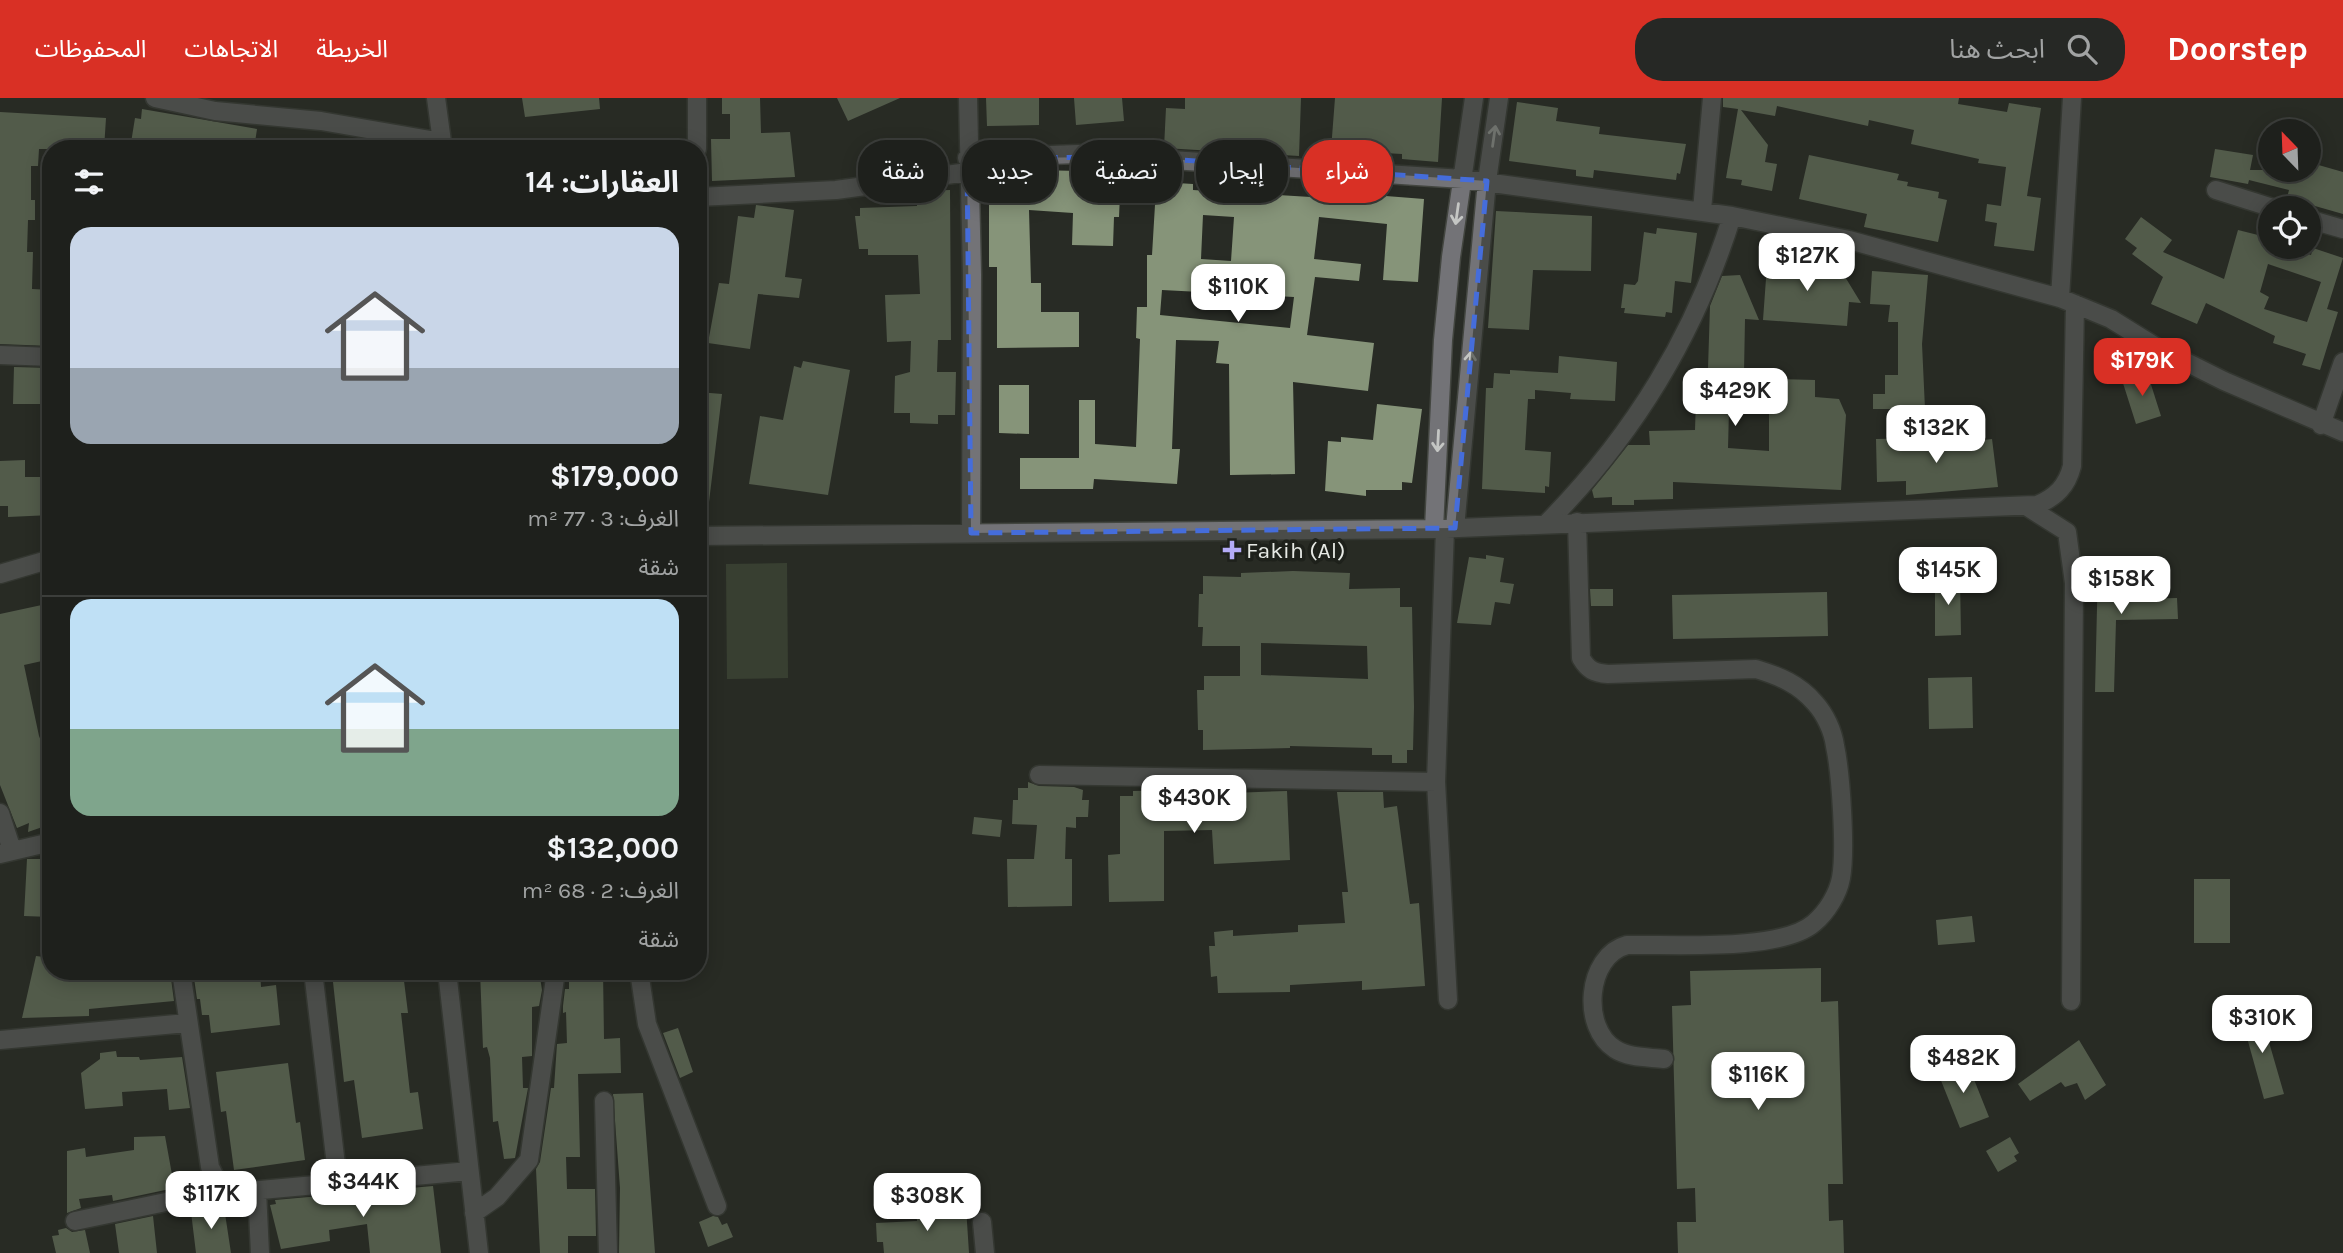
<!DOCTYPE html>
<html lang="ar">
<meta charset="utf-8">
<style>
:root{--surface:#1e201c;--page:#262825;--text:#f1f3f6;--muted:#a1a3a3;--line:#3c3e3b;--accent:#d93025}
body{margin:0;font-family:Karla,"Noto Sans Arabic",sans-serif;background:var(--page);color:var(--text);direction:rtl;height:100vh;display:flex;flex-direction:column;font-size:26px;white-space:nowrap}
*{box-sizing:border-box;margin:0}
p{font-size:23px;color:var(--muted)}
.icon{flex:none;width:38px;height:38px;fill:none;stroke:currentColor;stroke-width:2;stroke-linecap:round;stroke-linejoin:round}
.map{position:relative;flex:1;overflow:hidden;direction:ltr}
.panel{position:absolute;left:42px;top:42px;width:665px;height:840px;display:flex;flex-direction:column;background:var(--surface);border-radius:28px;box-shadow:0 4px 18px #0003,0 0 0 2px var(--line);direction:rtl}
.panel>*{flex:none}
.guide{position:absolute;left:728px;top:42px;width:665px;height:63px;direction:rtl;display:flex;gap:14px}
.needle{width:46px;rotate:337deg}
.controls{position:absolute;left:2258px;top:21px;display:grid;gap:14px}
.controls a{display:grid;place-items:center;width:63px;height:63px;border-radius:50%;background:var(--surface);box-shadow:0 4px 18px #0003,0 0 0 2px var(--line);font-size:35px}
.price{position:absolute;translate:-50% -60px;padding:0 16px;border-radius:14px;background:#fff;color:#222;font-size:23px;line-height:46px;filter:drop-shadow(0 2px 4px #0008)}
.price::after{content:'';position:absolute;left:50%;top:42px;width:21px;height:16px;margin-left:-10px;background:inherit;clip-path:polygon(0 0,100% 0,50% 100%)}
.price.on{background:var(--accent);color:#fff}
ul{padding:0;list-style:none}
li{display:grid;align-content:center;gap:14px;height:371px;padding:0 28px}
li+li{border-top:2px solid var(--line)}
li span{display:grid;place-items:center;height:217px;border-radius:21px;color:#555}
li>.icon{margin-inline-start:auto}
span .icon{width:126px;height:126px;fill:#fffc;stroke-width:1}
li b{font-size:30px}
h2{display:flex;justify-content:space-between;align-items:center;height:84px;padding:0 28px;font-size:30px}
.pill{padding:0 24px;border-radius:28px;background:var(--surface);box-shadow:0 4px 18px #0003,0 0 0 2px var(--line);font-size:24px;line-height:63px}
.pill.on{background:var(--accent);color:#fff}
header{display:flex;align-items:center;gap:42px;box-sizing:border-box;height:98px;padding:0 35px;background:var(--accent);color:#fff}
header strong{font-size:33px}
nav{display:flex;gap:38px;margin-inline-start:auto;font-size:24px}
.search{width:490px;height:63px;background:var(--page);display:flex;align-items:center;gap:18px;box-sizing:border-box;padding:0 24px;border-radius:28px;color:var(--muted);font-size:26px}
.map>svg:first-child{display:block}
.green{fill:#4c5840}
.building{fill:#869479;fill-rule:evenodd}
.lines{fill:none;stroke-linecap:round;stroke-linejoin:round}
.minor-casing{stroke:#434640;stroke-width:21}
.minor{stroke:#737377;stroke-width:18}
.oneway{stroke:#c4c6c4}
.marked{fill:none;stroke:#456ddb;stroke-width:5;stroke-dasharray:14 9;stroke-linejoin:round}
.poi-dot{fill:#b5acf8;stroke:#1e211b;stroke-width:2.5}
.labels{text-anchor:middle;stroke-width:7;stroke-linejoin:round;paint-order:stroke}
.poi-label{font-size:23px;fill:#e7eae5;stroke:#1e211b;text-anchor:start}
</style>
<header>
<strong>Doorstep</strong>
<div class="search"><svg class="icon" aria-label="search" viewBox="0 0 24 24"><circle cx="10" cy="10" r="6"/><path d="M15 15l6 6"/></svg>ابحث هنا</div>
<nav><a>الخريطة</a><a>الاتجاهات</a><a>المحفوظات</a></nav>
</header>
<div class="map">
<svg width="2343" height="1155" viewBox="0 0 2343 1155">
<rect width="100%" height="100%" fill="#282b25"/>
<!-- green -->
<path class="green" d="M 787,465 L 788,580 L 727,581 L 726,466 Z"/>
<!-- building -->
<path class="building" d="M 522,0 L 599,0 L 600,11 L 525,19 Z
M 722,0 L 760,0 L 761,35 L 790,34 L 795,79 L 712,83 L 711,41 L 730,41 L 730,16 L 722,16 Z
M 837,0 L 900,0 L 848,23 Z
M 986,0 L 1039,0 L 1039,27 L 987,28 Z
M 1074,0 L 1122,0 L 1124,23 L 1076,27 Z
M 1185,0 L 1301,0 L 1299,58 L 1164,50 L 1166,10 L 1185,11 Z
M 1335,0 L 1442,0 L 1438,64 L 1402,61 L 1402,56 L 1331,52 Z
M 1723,0 L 1959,0 L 1958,6 L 2007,14 L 2009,5 L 2041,10 L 2027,98 L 2041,100 L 2034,153 L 1994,148 L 1997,125 L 1985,123 L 1987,106 L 2001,108 L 2006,69 L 1978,65 L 1979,61 L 1911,46 L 1914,32 L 1869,22 L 1868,28 L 1777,8 L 1775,18 L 1741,12 L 1768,47 L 1765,64 L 1777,66 L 1772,93 L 1741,87 L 1742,82 L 1726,80 L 1738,11 L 1723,9 Z
M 1517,4 L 1558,10 L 1556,23 L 1600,29 L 1599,36 L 1686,46 L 1680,76 L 1677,75 L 1676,82 L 1594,72 L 1593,80 L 1576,78 L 1576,72 L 1509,63 Z
M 142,11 L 257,31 L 254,51 L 130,51 L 135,20 L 141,21 Z
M 0,14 L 106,20 L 104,51 L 39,51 L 38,68 L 31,68 L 31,102 L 35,102 L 35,122 L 28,122 L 27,154 L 33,154 L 32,191 L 51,192 L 51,248 L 0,246 Z
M 2215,51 L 2253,57 L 2250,72 L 2308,72 L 2308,64 L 2343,74 L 2343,116 L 2287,100 L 2289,92 L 2249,82 L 2248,86 L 2210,79 Z
M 1809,57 L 1899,76 L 1897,82 L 1908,84 L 1907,88 L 1939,94 L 1938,100 L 1947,102 L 1938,144 L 1864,129 L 1867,116 L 1799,101 Z
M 989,71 L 1121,74 L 1119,119 L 1114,119 L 1113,148 L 1072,147 L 1073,115 L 1029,112 L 1031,185 L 1041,185 L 1041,214 L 1079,214 L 1079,249 L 997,250 L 997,169 L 989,169 Z
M 1161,84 L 1193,86 L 1193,92 L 1327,100 L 1328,87 L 1387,93 L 1386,98 L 1424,101 L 1418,184 L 1383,182 L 1387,126 L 1319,119 L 1314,161 L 1361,166 L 1359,183 L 1315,179 L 1307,237 L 1374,245 L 1368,293 L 1293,284 L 1295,376 L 1230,377 L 1229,266 L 1216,265 L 1219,243 L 1176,242 L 1172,351 L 1180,351 L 1177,386 L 1094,381 L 1093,391 L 1020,391 L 1020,360 L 1079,360 L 1079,302 L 1095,302 L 1095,346 L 1136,349 L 1140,241 L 1136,240 L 1137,209 L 1147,209 L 1147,157 L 1152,157 L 1156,90 L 1160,91 ZM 1203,117 L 1234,119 L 1231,163 L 1201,161 ZM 1162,192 L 1294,199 L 1290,230 L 1160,217 Z
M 950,92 L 951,242 L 938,242 L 937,274 L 956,274 L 955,317 L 938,317 L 938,326 L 910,325 L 910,315 L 894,315 L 895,278 L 910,274 L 911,243 L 887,244 L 885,197 L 920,196 L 918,157 L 868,157 L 868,151 L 859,151 L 855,118 L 860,118 L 860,110 L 917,108 L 917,93 Z
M 756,107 L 794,112 L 785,179 L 802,181 L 799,200 L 758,196 L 750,251 L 708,245 L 719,185 L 729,186 L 738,118 L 754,120 Z
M 1496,113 L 1592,118 L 1591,173 L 1533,172 L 1529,232 L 1488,230 Z
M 2141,119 L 2172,142 L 2163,154 L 2224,181 L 2238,132 L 2270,140 L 2270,149 L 2288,149 L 2311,157 L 2313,150 L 2343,160 L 2327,211 L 2338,214 L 2320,272 L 2302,267 L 2306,256 L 2273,245 L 2275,238 L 2206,205 L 2197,226 L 2151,206 L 2163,179 L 2132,156 L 2137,150 L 2125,141 ZM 2268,166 L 2321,184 L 2307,224 L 2264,211 L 2269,199 L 2260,194 Z
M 1657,130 L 1697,135 L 1691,185 L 1675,183 L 1672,215 L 1666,214 L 1665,219 L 1624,215 L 1625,210 L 1621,210 L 1624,186 L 1635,187 L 1638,183 L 1644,134 L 1656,136 Z
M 1788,150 L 1803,151 L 1803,157 L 1811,157 L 1810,168 L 1839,169 L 1861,205 L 1849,204 L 1847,228 L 1763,222 L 1767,167 L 1784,170 Z
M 1872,173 L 1928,177 L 1922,246 L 1925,311 L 1873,311 L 1873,296 L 1885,296 L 1885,277 L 1898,277 L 1898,224 L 1888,224 L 1890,207 L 1870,206 Z
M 1740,177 L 1759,222 L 1745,221 L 1744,274 L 1730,274 L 1728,350 L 1769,353 L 1769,298 L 1777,298 L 1777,281 L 1815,282 L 1815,299 L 1839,301 L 1846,317 L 1841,392 L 1673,384 L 1673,401 L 1634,402 L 1634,407 L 1612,407 L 1612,399 L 1594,400 L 1592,392 L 1628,347 L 1650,347 L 1649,333 L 1695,332 L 1696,301 L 1707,302 L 1710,208 L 1722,178 Z
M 1559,258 L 1617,264 L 1615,303 L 1570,301 L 1571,295 L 1535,292 L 1535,301 L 1528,301 L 1525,352 L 1551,354 L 1549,389 L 1545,388 L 1545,395 L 1482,391 L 1486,290 L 1493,290 L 1494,275 L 1510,276 L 1510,272 L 1558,275 Z
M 803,263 L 850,272 L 828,397 L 749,386 L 760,318 L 783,322 L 794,268 L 801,270 Z
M 14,269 L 51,270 L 51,297 L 40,297 L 40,306 L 13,306 Z
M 2147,274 L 2161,318 L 2136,326 L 2122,282 Z
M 999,287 L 1029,287 L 1029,336 L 999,335 Z
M 698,294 L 722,296 L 709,404 L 698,403 Z
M 1377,306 L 1422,311 L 1412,385 L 1402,384 L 1402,392 L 1366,392 L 1366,398 L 1325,393 L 1328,343 L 1341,344 L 1341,339 L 1373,342 Z
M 1926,340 L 1926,349 L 1992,341 L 1998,389 L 1906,397 L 1906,383 L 1877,384 L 1876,341 Z
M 25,362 L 25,379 L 49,379 L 51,417 L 8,419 L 8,408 L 0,408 L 0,363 Z
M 1486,457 L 1504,460 L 1500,484 L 1514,486 L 1510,506 L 1495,504 L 1491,527 L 1457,525 L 1469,459 L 1486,461 Z
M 2136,467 L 2136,501 L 2177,500 L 2178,521 L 2116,522 L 2114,594 L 2095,594 L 2098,468 Z
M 1293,473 L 1350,475 L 1349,491 L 1400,490 L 1400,509 L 1412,509 L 1414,609 L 1413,652 L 1407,652 L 1407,665 L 1392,665 L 1392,657 L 1372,657 L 1372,650 L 1290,648 L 1290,650 L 1203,652 L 1203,632 L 1198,632 L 1197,592 L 1204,592 L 1204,578 L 1240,578 L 1240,548 L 1202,548 L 1203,529 L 1198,529 L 1199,496 L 1203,496 L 1203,478 L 1241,479 L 1241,475 ZM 1261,545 L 1367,548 L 1368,581 L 1261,577 Z
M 1935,481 L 1960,481 L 1961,537 L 1935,538 Z
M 1590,491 L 1613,491 L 1613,508 L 1591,508 Z
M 1827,494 L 1828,538 L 1673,541 L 1672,497 Z
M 51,505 L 51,561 L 24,567 L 39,638 L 51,668 L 51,726 L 28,734 L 29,725 L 17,730 L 0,687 L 0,516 Z
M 1972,579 L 1973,630 L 1929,631 L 1928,580 Z
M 1028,684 L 1039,688 L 1074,689 L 1083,692 L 1082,702 L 1089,702 L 1088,719 L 1076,719 L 1076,730 L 1066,729 L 1065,761 L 1072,761 L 1072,808 L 1008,809 L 1007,761 L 1034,761 L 1037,727 L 1012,726 L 1013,702 L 1018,702 L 1018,690 L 1028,690 Z
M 1177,692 L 1177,697 L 1287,693 L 1290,762 L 1214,766 L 1212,732 L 1164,733 L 1164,803 L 1109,804 L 1108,757 L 1120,756 L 1120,698 L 1133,698 L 1133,693 Z
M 1337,694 L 1383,694 L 1384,710 L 1397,708 L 1410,806 L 1419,805 L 1425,888 L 1362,892 L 1362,883 L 1290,887 L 1290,894 L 1218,895 L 1217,878 L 1211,879 L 1209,848 L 1215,848 L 1214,834 L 1233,832 L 1233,838 L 1298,834 L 1298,827 L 1345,825 L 1342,794 L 1348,794 Z
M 974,719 L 1002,722 L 1000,739 L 972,736 Z
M 27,761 L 51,761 L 51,819 L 24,818 Z
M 2194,781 L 2230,781 L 2230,845 L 2194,845 Z
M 1972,818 L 1975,844 L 1938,847 L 1936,822 Z
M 36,858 L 51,860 L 51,873 L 61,873 L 61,877 L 111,881 L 111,876 L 122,876 L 121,873 L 170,873 L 174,903 L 89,911 L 89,918 L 22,920 Z
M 1821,870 L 1821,904 L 1838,903 L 1843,1086 L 1828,1086 L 1829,1123 L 1843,1122 L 1844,1155 L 1678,1155 L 1677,1124 L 1696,1124 L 1695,1090 L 1677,1091 L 1672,908 L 1691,907 L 1690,873 Z
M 193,873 L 260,873 L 261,889 L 276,887 L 280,927 L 211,935 L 209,917 L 202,917 L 200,901 L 197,901 Z
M 480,873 L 539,873 L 542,892 L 539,908 L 532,909 L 532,958 L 522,959 L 523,990 L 528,990 L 515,1060 L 504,1061 L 498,1023 L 493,1024 L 490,960 L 487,949 L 483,950 Z
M 569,873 L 603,873 L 604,941 L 620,940 L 621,975 L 578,976 L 580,1059 L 566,1059 L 567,1091 L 595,1091 L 596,1138 L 568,1138 L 568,1155 L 540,1155 L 536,1071 L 540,1064 L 551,990 L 554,990 L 557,946 L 567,945 L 566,914 L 563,915 L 563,908 L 565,891 L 569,891 Z
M 403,875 L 408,915 L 401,915 L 410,995 L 418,994 L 423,1031 L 362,1040 L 354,982 L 344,984 L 333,884 Z
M 2260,913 L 2284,996 L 2264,1001 L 2241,918 Z
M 678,930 L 693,974 L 680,980 L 663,935 Z
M 2079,942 L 2106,987 L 2085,1002 L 2077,985 L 2065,989 L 2061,984 L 2030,1003 L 2018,986 Z
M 116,953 L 117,959 L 139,959 L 140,962 L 182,959 L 190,1010 L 169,1012 L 167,991 L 122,994 L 123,1008 L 85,1011 L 81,975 L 100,961 L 100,955 Z
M 1967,964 L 1989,1019 L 1960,1030 L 1938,975 Z
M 288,965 L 296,1025 L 300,1024 L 305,1062 L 234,1072 L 226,1013 L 221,1014 L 216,974 Z
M 643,995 L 655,1155 L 619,1155 L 620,1090 L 613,996 Z
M 165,1038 L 173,1082 L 170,1091 L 113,1103 L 112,1097 L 79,1101 L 81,1110 L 67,1115 L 67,1053 L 85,1050 L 86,1059 L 134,1052 L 134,1039 Z
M 2010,1039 L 2019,1055 L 2014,1058 L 2017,1063 L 1998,1074 L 1986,1053 Z
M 433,1088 L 441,1155 L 370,1155 L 367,1126 L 329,1132 L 330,1143 L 281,1151 L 270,1107 L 276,1106 L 275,1102 Z
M 224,1109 L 231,1155 L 196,1155 L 191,1114 Z
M 966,1109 L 969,1155 L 884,1155 L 883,1144 L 877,1144 L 876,1125 L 917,1123 L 916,1112 Z
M 153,1118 L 157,1155 L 119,1155 L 115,1126 Z
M 713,1118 L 718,1119 L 722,1127 L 727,1125 L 733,1139 L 708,1149 L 699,1124 Z
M 66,1130 L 72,1134 L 85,1132 L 90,1155 L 56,1155 L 52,1138 L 59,1137 L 58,1132 Z"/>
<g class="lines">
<defs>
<path id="minor" d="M 155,0 L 215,13 L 321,23 L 442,44
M 436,0 L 443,51
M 968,0 L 972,177 L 971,435
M 697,51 L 697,0
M 967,60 L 1078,56 L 1463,81 L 1732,118 L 1849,142 L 2060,200 L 2111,221 L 2156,249 L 2224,283 L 2343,334
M 2216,92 L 2273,110
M 698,99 L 836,92 L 968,74
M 1702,112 L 1712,0
M 2308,121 L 2343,131
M 2060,200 L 2072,0
M 0,257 L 51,259
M 2321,327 L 2343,264
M 2026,408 L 2067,434 L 2074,485 L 2071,903
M 1577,424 L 1581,560 C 1588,572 1594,575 1608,576 L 1756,571 C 1779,578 1799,586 1815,605 C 1825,616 1833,633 1835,648 C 1841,676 1846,753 1841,780 C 1838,796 1827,814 1814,825 C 1781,854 1672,846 1627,847 C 1586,858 1581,930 1615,951 C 1629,960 1648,959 1664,961
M 1546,426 C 1634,337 1695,237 1732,118
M 1455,430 L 1487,83 L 1499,0
M 1434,431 L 1443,242 L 1451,159 L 1474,0
M 1445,431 L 1436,684 L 1448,902
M 698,438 L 1434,431 L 2037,407 C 2056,399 2067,388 2072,368 L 2075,206
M 0,476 L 51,461
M 1039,677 L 1436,684
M 0,715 L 12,752
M 0,756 L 51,744
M 181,873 L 210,1069 L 218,1085 L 239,1094 L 469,1073
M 313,873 L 338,1084
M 447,873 L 479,1155
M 639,873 L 647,926 L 717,1108
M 0,942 L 187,925
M 604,1003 L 608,1155
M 257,1093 L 260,1155
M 474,1115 L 497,1099 L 529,1062 L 556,873
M 75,1123 L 228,1091
M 982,1124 L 985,1155"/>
</defs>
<!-- minor casing -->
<use href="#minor" class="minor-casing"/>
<!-- minor -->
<use href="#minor" class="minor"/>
</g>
<!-- one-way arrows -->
<defs><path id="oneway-shaft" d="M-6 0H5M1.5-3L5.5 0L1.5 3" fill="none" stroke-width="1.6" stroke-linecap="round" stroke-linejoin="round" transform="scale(1.75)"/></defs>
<g class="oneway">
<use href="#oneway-shaft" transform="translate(1494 38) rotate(-82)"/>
<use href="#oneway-shaft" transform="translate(1457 116) rotate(98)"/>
<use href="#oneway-shaft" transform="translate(1470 264) rotate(-85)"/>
<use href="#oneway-shaft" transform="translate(1438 343) rotate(93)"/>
</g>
<!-- marked area -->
<path d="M0 0H2343V1155H0ZM 1139,59 L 1487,83 L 1455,430 L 971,435 L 967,60 Z" fill="#282b25" fill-opacity=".55" fill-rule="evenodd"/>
<path class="marked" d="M 1139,59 L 1487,83 L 1455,430 L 971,435 L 967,60 Z"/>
<!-- markers -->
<path class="poi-dot" d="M1228.5 441.5h7v7h7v7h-7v7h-7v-7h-7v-7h7z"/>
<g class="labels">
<!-- poi labels -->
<g class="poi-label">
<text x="1246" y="460">Fakih (Al)</text>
</g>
</g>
</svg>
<div class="controls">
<a><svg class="needle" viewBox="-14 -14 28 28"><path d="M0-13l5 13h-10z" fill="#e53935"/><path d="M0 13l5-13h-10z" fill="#a1a3a3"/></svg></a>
<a><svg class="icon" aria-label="locate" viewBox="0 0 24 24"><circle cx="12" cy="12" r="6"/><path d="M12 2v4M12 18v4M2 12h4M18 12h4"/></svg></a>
</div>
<b class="price" style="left:1807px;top:195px">$127K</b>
<b class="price" style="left:1238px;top:226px">$110K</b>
<b class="price on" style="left:2142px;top:300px">$179K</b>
<b class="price" style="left:1735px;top:330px">$429K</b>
<b class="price" style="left:1936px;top:367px">$132K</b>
<b class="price" style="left:1948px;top:509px">$145K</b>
<b class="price" style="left:2121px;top:518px">$158K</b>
<b class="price" style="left:1194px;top:737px">$430K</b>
<b class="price" style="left:2262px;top:957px">$310K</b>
<b class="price" style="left:1963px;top:997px">$482K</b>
<b class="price" style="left:1758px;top:1014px">$116K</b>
<b class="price" style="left:363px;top:1121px">$344K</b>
<b class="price" style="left:211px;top:1133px">$117K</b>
<b class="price" style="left:927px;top:1135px">$308K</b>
<div class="guide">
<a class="pill on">شراء</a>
<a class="pill">إيجار</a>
<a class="pill">تصفية</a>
<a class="pill">جديد</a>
<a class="pill">شقة</a>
</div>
<section class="panel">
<h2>العقارات: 14<svg class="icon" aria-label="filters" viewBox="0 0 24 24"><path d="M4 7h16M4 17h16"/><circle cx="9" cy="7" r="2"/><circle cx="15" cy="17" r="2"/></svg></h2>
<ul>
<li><span style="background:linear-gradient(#c9d6e8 65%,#9aa5b1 0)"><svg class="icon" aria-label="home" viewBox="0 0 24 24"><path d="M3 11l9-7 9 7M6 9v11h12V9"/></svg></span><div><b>$179,000</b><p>الغرف: 3 · 77 m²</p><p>شقة</p></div></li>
<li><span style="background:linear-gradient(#bfe0f5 60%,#7fa58c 0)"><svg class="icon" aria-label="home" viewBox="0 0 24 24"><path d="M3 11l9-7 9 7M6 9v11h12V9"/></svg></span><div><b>$132,000</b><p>الغرف: 2 · 68 m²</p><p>شقة</p></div></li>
</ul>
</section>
</div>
